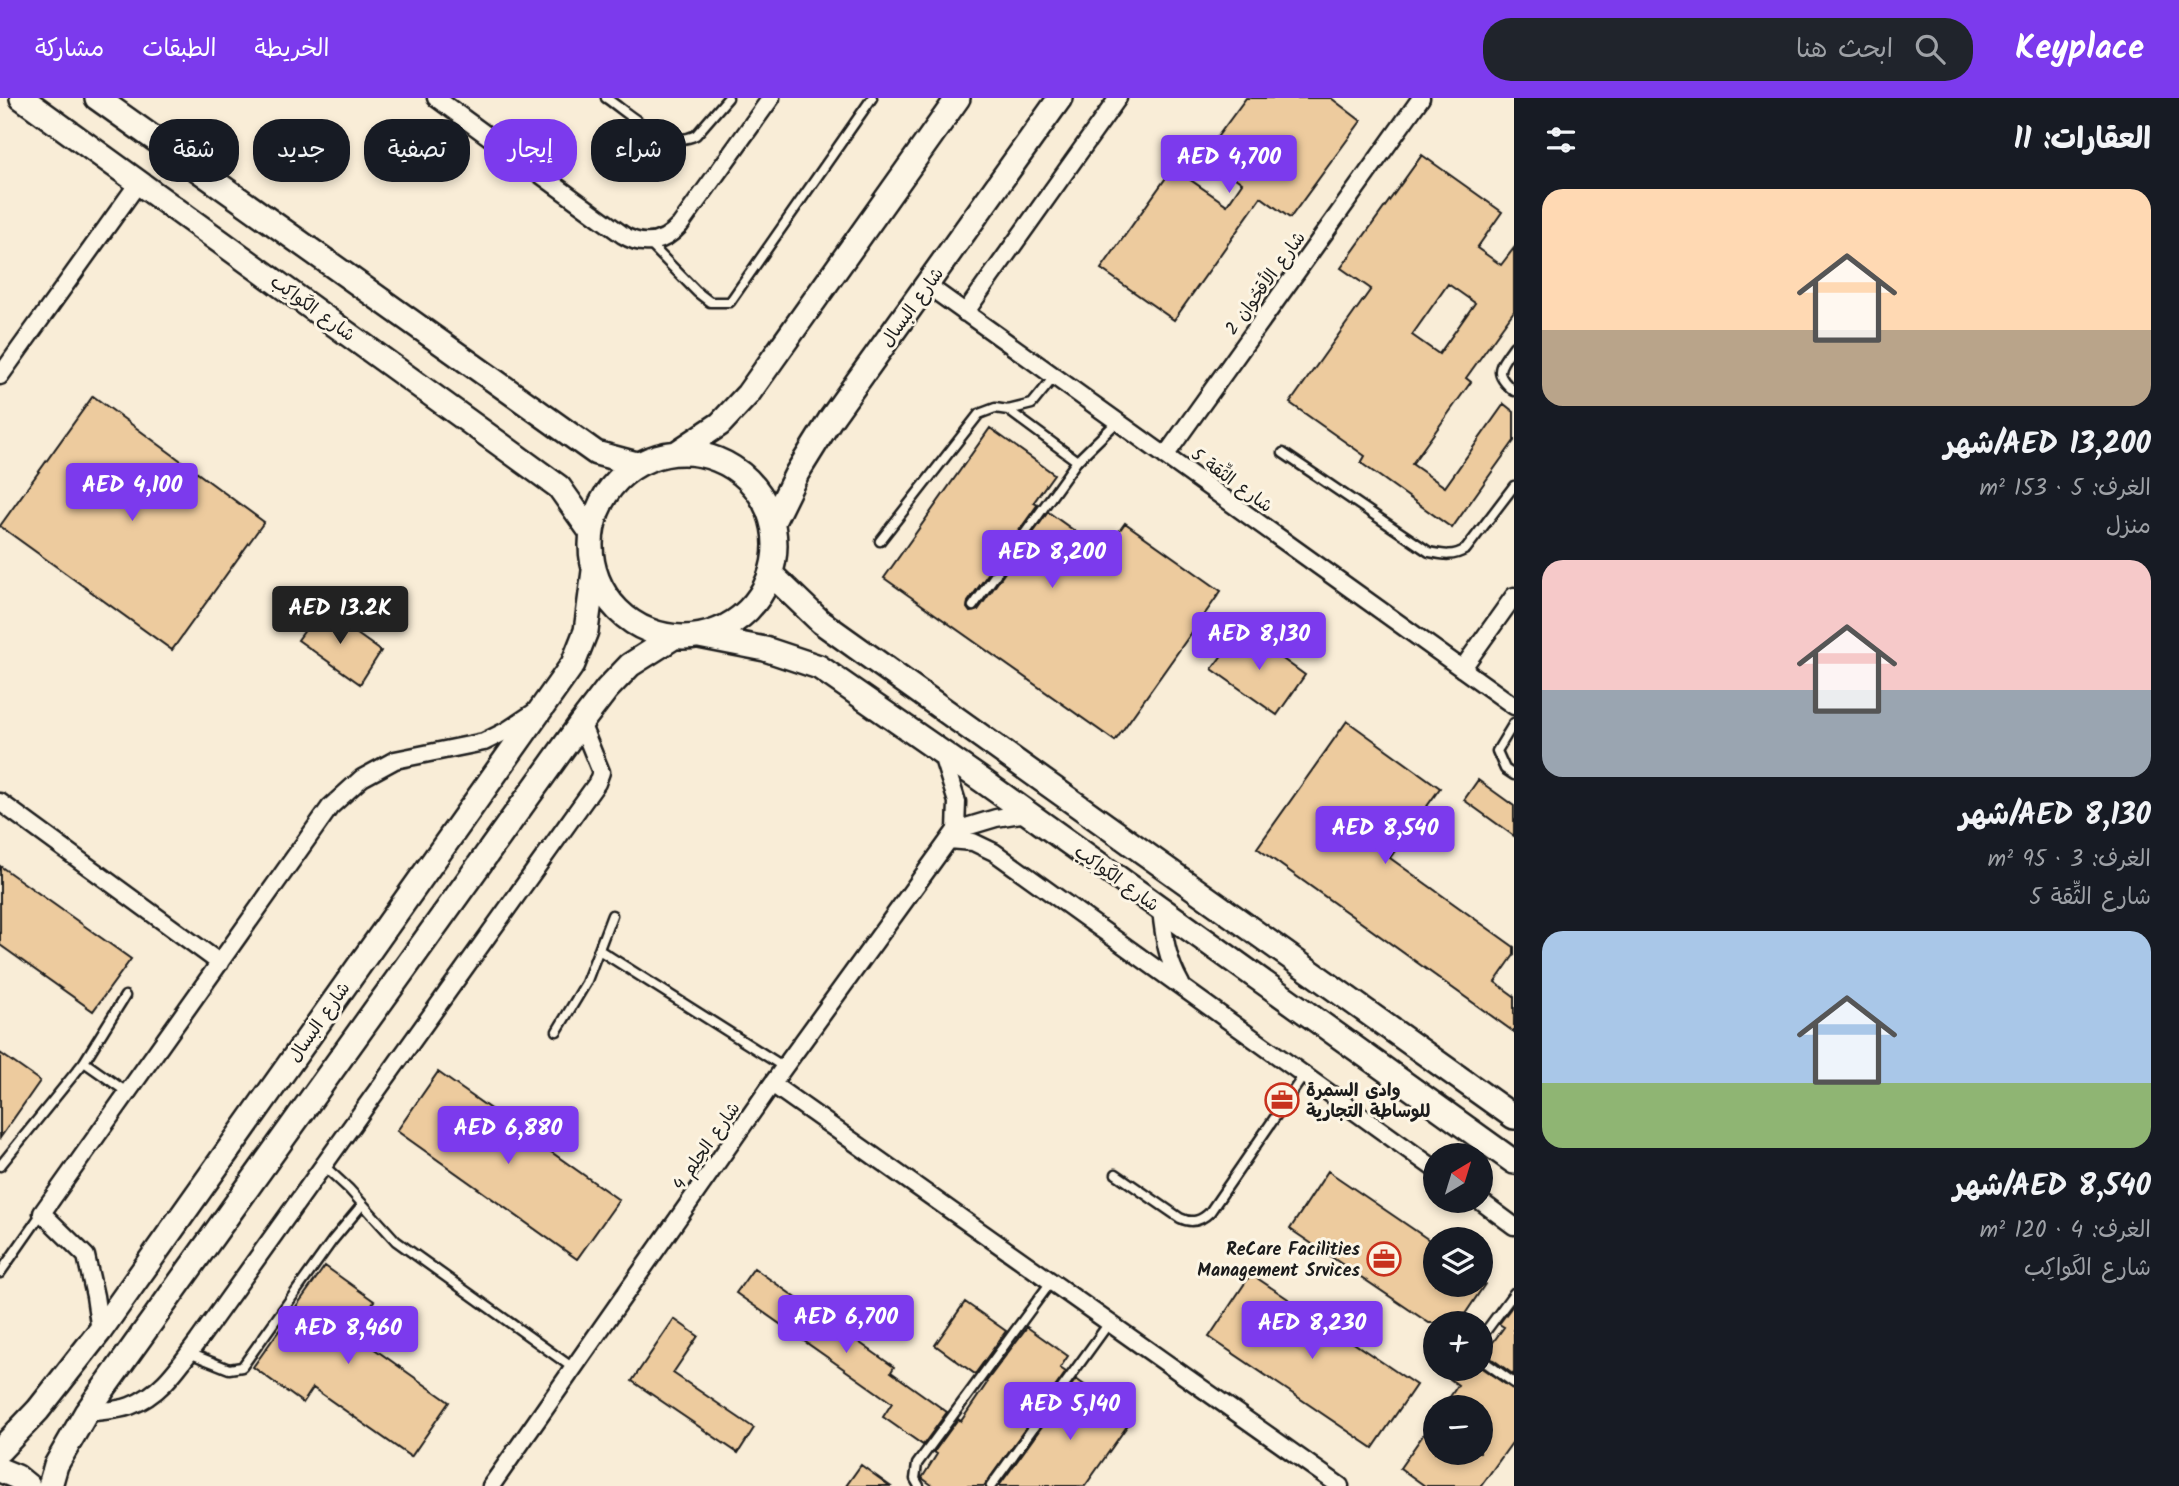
<!DOCTYPE html>
<html lang="ar">
<meta charset="utf-8">
<style>
:root{--surface:#171b24;--page:#20242c;--text:#f1f3f6;--muted:#9ea1a6;--accent:#7c3aed}
body{margin:0;font-family:Kalam,"Playpen Sans Arabic",sans-serif;background:var(--page);color:var(--text);direction:rtl;height:100vh;display:flex;flex-direction:column;font-size:26px;white-space:nowrap}
*{box-sizing:border-box;margin:0}
p{font-size:23px;color:var(--muted)}
.icon{flex:none;width:38px;height:38px;fill:none;stroke:currentColor;stroke-width:2;stroke-linecap:round;stroke-linejoin:round}
.map{position:relative;flex:1;overflow:hidden;direction:ltr}
.panel{display:flex;flex-direction:column;background:var(--surface);width:665px}
.panel>*{flex:none}
.top-card{position:absolute;left:21px;top:21px;width:665px;height:63px;direction:rtl;display:flex;gap:14px}
.needle{width:46px;rotate:38deg}
.buttons{position:absolute;left:1423px;top:1045px;display:grid;gap:14px}
.buttons a{display:grid;place-items:center;width:70px;height:70px;border-radius:50%;background:var(--surface);box-shadow:0 4px 10px #0003;font-size:35px}
.price{position:absolute;translate:-50% -60px;padding:0 16px;border-radius:7px;background:var(--accent);color:#fff;font-size:23px;line-height:46px;filter:drop-shadow(0 2px 4px #0008)}
.price::after{content:'';position:absolute;left:50%;top:42px;width:21px;height:16px;margin-left:-10px;background:inherit;clip-path:polygon(0 0,100% 0,50% 100%)}
.price.selected{background:#222;color:#fff}
ul{padding:0;list-style:none}
li{display:grid;align-content:center;gap:14px;height:371px;padding:0 28px}
li span{display:grid;place-items:center;height:217px;border-radius:21px;color:#555}
li>.icon{margin-inline-start:auto}
span .icon{width:126px;height:126px;fill:#fffc;stroke-width:1}
li b{font-size:30px}
h2{display:flex;justify-content:space-between;align-items:center;height:84px;padding:0 28px;font-size:30px}
.chip{padding:0 24px;border-radius:28px;background:var(--surface);box-shadow:0 4px 10px #0003;font-size:24px;line-height:63px}
.chip.selected{background:var(--accent);color:#fff}
header{display:flex;align-items:center;gap:42px;box-sizing:border-box;height:98px;padding:0 35px;background:var(--accent);color:#fff}
header strong{font-size:33px}
nav{display:flex;gap:38px;margin-inline-start:auto;font-size:24px}
.search{width:490px;height:63px;background:var(--page);display:flex;align-items:center;gap:18px;box-sizing:border-box;padding:0 24px;border-radius:28px;color:var(--muted);font-size:26px}
main{display:flex;flex:1;min-height:0}
.map>svg:first-child{display:block}
.building{fill:#edcb9e;stroke:#1c1c1c;stroke-width:2;fill-rule:evenodd}
.lines{fill:none;stroke-linecap:round;stroke-linejoin:round}
.lane-casing{stroke:#1c1c1c;stroke-width:13}
.street-casing{stroke:#1c1c1c;stroke-width:21}
.secondary-casing{stroke:#1c1c1c;stroke-width:28}
.lane{stroke:#fcf5e5;stroke-width:8}
.street{stroke:#fcf5e5;stroke-width:16}
.secondary{stroke:#fcf5e5;stroke-width:23}
.labels{text-anchor:middle;stroke-width:6;stroke-linejoin:round;paint-order:stroke}
.street-label{font-size:18px;fill:#1c1c1c;stroke:#fcf5e5}
.poi-label{font-size:18px;font-weight:bold;fill:#1c1c1c;stroke:#fcf5e5;text-anchor:start}
</style>
<header>
<strong>Keyplace</strong>
<div class="search"><svg class="icon" aria-label="search" viewBox="0 0 24 24"><circle cx="10" cy="10" r="6"/><path d="M15 15l6 6"/></svg>ابحث هنا</div>
<nav><a>الخريطة</a><a>الطبقات</a><a>مشاركة</a></nav>
</header>
<main>
<section class="panel">
<h2>العقارات: 11<svg class="icon" aria-label="filters" viewBox="0 0 24 24"><path d="M4 7h16M4 17h16"/><circle cx="9" cy="7" r="2"/><circle cx="15" cy="17" r="2"/></svg></h2>
<ul>
<li><span style="background:linear-gradient(#ffd9b3 65%,#b9a48a 0)"><svg class="icon" aria-label="home" viewBox="0 0 24 24"><path d="M3 11l9-7 9 7M6 9v11h12V9"/></svg></span><div><b>AED 13,200/شهر</b><p>الغرف: 5 · 153 m²</p><p>منزل</p></div></li>
<li><span style="background:linear-gradient(#f6c9c9 60%,#9aa5b1 0)"><svg class="icon" aria-label="home" viewBox="0 0 24 24"><path d="M3 11l9-7 9 7M6 9v11h12V9"/></svg></span><div><b>AED 8,130/شهر</b><p>الغرف: 3 · 95 m²</p><p>شارع الثِّقة 5</p></div></li>
<li><span style="background:linear-gradient(#a9c7e8 70%,#8fb573 0)"><svg class="icon" aria-label="home" viewBox="0 0 24 24"><path d="M3 11l9-7 9 7M6 9v11h12V9"/></svg></span><div><b>AED 8,540/شهر</b><p>الغرف: 4 · 120 m²</p><p>شارع الكَواكِب</p></div></li>
</ul>
</section>
<div class="map">
<svg width="1514" height="1388" viewBox="0 0 1514 1388">
<rect width="100%" height="100%" fill="#f9edd7"/>
<filter id="ink" filterUnits="userSpaceOnUse"><feTurbulence type="fractalNoise" baseFrequency=".0143" numOctaves="2"/><feDisplacementMap in="SourceGraphic" scale="14" xChannelSelector="R" yChannelSelector="G"/><feConvolveMatrix kernelMatrix="1 2 1 2 8 2 1 2 1" color-interpolation-filters="sRGB"/></filter>
<g filter="url(#ink)">
<!-- building -->
<path class="building" d="M 1246,0 L 1331,0 L 1361,23 L 1290,120 L 1261,99 L 1174,222 L 1101,171 L 1173,70 L 1227,107 L 1242,85 L 1204,57 Z
M 1422,57 L 1502,114 L 1477,150 L 1501,167 L 1514,150 L 1514,213 L 1466,280 L 1471,284 L 1412,366 L 1445,389 L 1504,306 L 1514,314 L 1514,343 L 1452,430 L 1361,365 L 1365,358 L 1290,305 L 1371,191 L 1341,170 ZM 1448,186 L 1475,205 L 1439,256 L 1412,237 Z
M 93,298 L 264,424 L 172,552 L 0,428 Z
M 990,330 L 1054,376 L 1034,404 L 1038,406 L 968,504 L 967,510 L 970,514 L 978,512 L 1048,414 L 1104,454 L 1125,425 L 1221,493 L 1115,643 L 884,480 Z
M 321,510 L 381,553 L 360,586 L 298,542 Z
M 1241,531 L 1305,577 L 1277,617 L 1212,571 Z
M 1347,623 L 1440,690 L 1390,760 L 1514,849 L 1514,857 L 1495,884 L 1514,898 L 1514,934 L 1257,750 Z
M 1478,682 L 1514,708 L 1514,738 L 1464,702 Z
M 0,768 L 131,861 L 93,913 L 0,847 Z
M 0,955 L 40,983 L 0,1040 Z
M 438,974 L 619,1102 L 577,1161 L 397,1033 Z
M 1328,1073 L 1435,1146 L 1435,1186 L 1485,1186 L 1459,1225 L 1429,1225 L 1290,1131 Z
M 325,1168 L 374,1203 L 352,1235 L 449,1304 L 411,1359 L 313,1290 L 303,1305 L 253,1269 Z
M 754,1170 L 894,1269 L 891,1274 L 947,1314 L 923,1347 L 883,1319 L 892,1305 L 736,1195 Z
M 1251,1176 L 1416,1287 L 1373,1350 L 1209,1239 Z
M 965,1204 L 1006,1233 L 975,1276 L 935,1247 Z
M 1514,1206 L 1514,1277 L 1488,1258 L 1486,1254 L 1504,1229 L 1499,1226 Z
M 674,1221 L 698,1238 L 673,1275 L 754,1330 L 738,1355 L 632,1283 Z
M 1027,1229 L 1068,1258 L 1060,1270 L 1066,1274 L 984,1388 L 933,1388 L 922,1380 L 937,1356 L 934,1354 L 958,1321 L 961,1323 L 987,1285 L 986,1284 Z
M 1480,1269 L 1514,1292 L 1514,1342 L 1481,1388 L 1425,1388 L 1400,1370 L 1435,1320 L 1435,1354 L 1480,1354 L 1480,1309 L 1443,1309 L 1458,1287 L 1450,1281 L 1458,1270 Z
M 1076,1281 L 1132,1321 L 1085,1388 L 999,1388 Z
M 861,1367 L 890,1388 L 846,1388 Z"/>
<g class="lines">
<defs>
<path id="lane" d="M 606,0 C 630,16 666,53 696,37 L 728,0
M 649,145 L 697,194 L 710,204 L 730,204 L 872,0
M 1514,248 C 1499,269 1492,275 1514,293
M 1008,312 L 1077,363
M 1283,355 L 1429,454 C 1444,457 1453,459 1466,451 L 1514,388
M 880,443 L 979,316 L 995,310 L 1008,312 L 1032,306 L 1054,279
M 973,508 L 1077,363 L 1117,324
M 1514,625 L 1497,653 L 1505,671 L 1514,677
M 599,852 L 784,969
M 557,933 L 586,885 L 612,817
M 84,964 L 128,995
M 323,1067 L 349,1091 L 396,1143 L 573,1270
M 0,1068 L 84,964 L 125,898
M 1116,1076 L 1180,1120 C 1192,1126 1201,1123 1210,1114 L 1304,977
M 0,1175 L 42,1115
M 1480,1241 L 1514,1195
M 189,1255 L 229,1271 L 242,1269 L 332,1143 L 362,1107
M 1480,1255 L 1482,1262 L 1514,1285
M 919,1388 L 915,1381 L 917,1366 L 1051,1184
M 991,1388 L 1109,1225"/>
<path id="street" d="M 436,0 L 623,137 C 644,150 664,145 680,127 L 771,0
M 927,187 L 1514,608
M 965,215 L 1118,0
M 0,278 L 139,84
M 1165,358 L 1421,0
M 1462,571 L 1514,498
M 0,704 L 220,865
M 956,732 L 996,720 L 1027,715
M 949,742 L 973,744 L 994,754 L 1435,1071
M 1161,812 C 1164,839 1167,862 1181,886
M 772,986 L 1340,1388
M 1479,1102 L 1514,1128
M 100,1233 L 95,1198 L 86,1158 L 42,1115 L 330,709 L 362,680 L 395,662 L 484,644 L 506,633 L 533,615
M 86,1315 C 100,1313 117,1313 130,1308 C 162,1296 179,1268 198,1243 L 597,685 L 601,674 L 581,625
M 491,1388 L 772,986 L 956,732 L 957,704 L 941,654"/>
<path id="secondary" d="M 22,0 L 559,389 L 591,434
M 97,0 L 596,355 L 637,366
M 678,354 L 720,326 L 748,296 L 958,0
M591 447a92 92 0 1 1 184 0a92 92 0 1 1-184 0Z
M 773,424 L 797,375 L 830,322 L 1060,0
M 771,476 L 821,524 L 1514,1019
M 699,538 L 765,551 L 819,569 L 983,683 L 1514,1064
M 0,1352 L 38,1312 L 100,1233 L 573,566 L 586,533 L 594,473
M 0,1372 L 17,1379 L 28,1388
M 50,1388 L 56,1367 L 86,1315 L 581,625 L 607,591 L 630,567 L 674,539"/>
</defs>
<!-- lane casing -->
<use href="#lane" class="lane-casing"/>
<!-- street casing -->
<use href="#street" class="street-casing"/>
<!-- secondary casing -->
<use href="#secondary" class="secondary-casing"/>
<!-- lane -->
<use href="#lane" class="lane"/>
<!-- street -->
<use href="#street" class="street"/>
<!-- secondary -->
<use href="#secondary" class="secondary"/>
</g>
</g>
<!-- icons -->
<defs>
<symbol id="office-ring" viewBox="-11 -11 22 22"><circle r="9.5" fill="#fcf5e5" stroke="#c8321e" stroke-width="1.5"/><path d="M-6-3h4V-5.5h4V-3h4V5H-6ZM-1-4.5V-3h2v-1.5ZM-6 0V1H6V0Z" fill="#c8321e"/></symbol>
</defs>
<g fill-rule="evenodd">
<use href="#office-ring" x="1263" y="983" width="38" height="38"/>
<use href="#office-ring" x="1365" y="1142" width="38" height="38"/>
</g>
<g class="labels">
<!-- street labels -->
<g class="street-label">
<text transform="translate(1265 185) rotate(-54)" y="6">شارع الأقحُوان 2</text>
<text transform="translate(912 209) rotate(-54)" y="6">شارع البسال</text>
<text transform="translate(313 210) rotate(36)" y="6">شارع الكَواكِب</text>
<text transform="translate(1232 382) rotate(36)" y="6">شارع الثِّقة 5</text>
<text transform="translate(1117 780) rotate(36)" y="6">شارع الكَواكِب</text>
<text transform="translate(319 924) rotate(-55)" y="6">شارع البسال</text>
<text transform="translate(706 1048) rotate(-55)" y="6">شارع الحِلم 4</text>
</g>
<!-- poi labels -->
<g class="poi-label">
<text x="1306" y="998">وادي السمرة<tspan x="1306" dy="21">للوساطة التجارية</tspan></text>
<text x="1360" y="1157" text-anchor="end">ReCare Facilities<tspan x="1360" dy="21">Management Srvices</tspan></text>
</g>
</g>
</svg>
<div class="buttons">
<a><svg class="needle" viewBox="-14 -14 28 28"><path d="M0-13l5 13h-10z" fill="#e53935"/><path d="M0 13l5-13h-10z" fill="#9ea1a6"/></svg></a>
<a><svg class="icon" aria-label="layers" viewBox="0 0 24 24"><path d="M12 4l9 5-9 5-9-5zM3 14l9 5 9-5"/></svg></a>
<a>+</a>
<a>−</a>
</div>
<b class="price" style="left:1229px;top:97px">AED 4,700</b>
<b class="price" style="left:132px;top:425px">AED 4,100</b>
<b class="price" style="left:1052px;top:492px">AED 8,200</b>
<b class="price selected" style="left:340px;top:548px">AED 13.2K</b>
<b class="price" style="left:1259px;top:574px">AED 8,130</b>
<b class="price" style="left:1385px;top:768px">AED 8,540</b>
<b class="price" style="left:508px;top:1068px">AED 6,880</b>
<b class="price" style="left:846px;top:1257px">AED 6,700</b>
<b class="price" style="left:1312px;top:1263px">AED 8,230</b>
<b class="price" style="left:348px;top:1268px">AED 8,460</b>
<b class="price" style="left:1070px;top:1344px">AED 5,140</b>
<div class="top-card">
<a class="chip">شراء</a>
<a class="chip selected">إيجار</a>
<a class="chip">تصفية</a>
<a class="chip">جديد</a>
<a class="chip">شقة</a>
</div>
</div>
</main>
